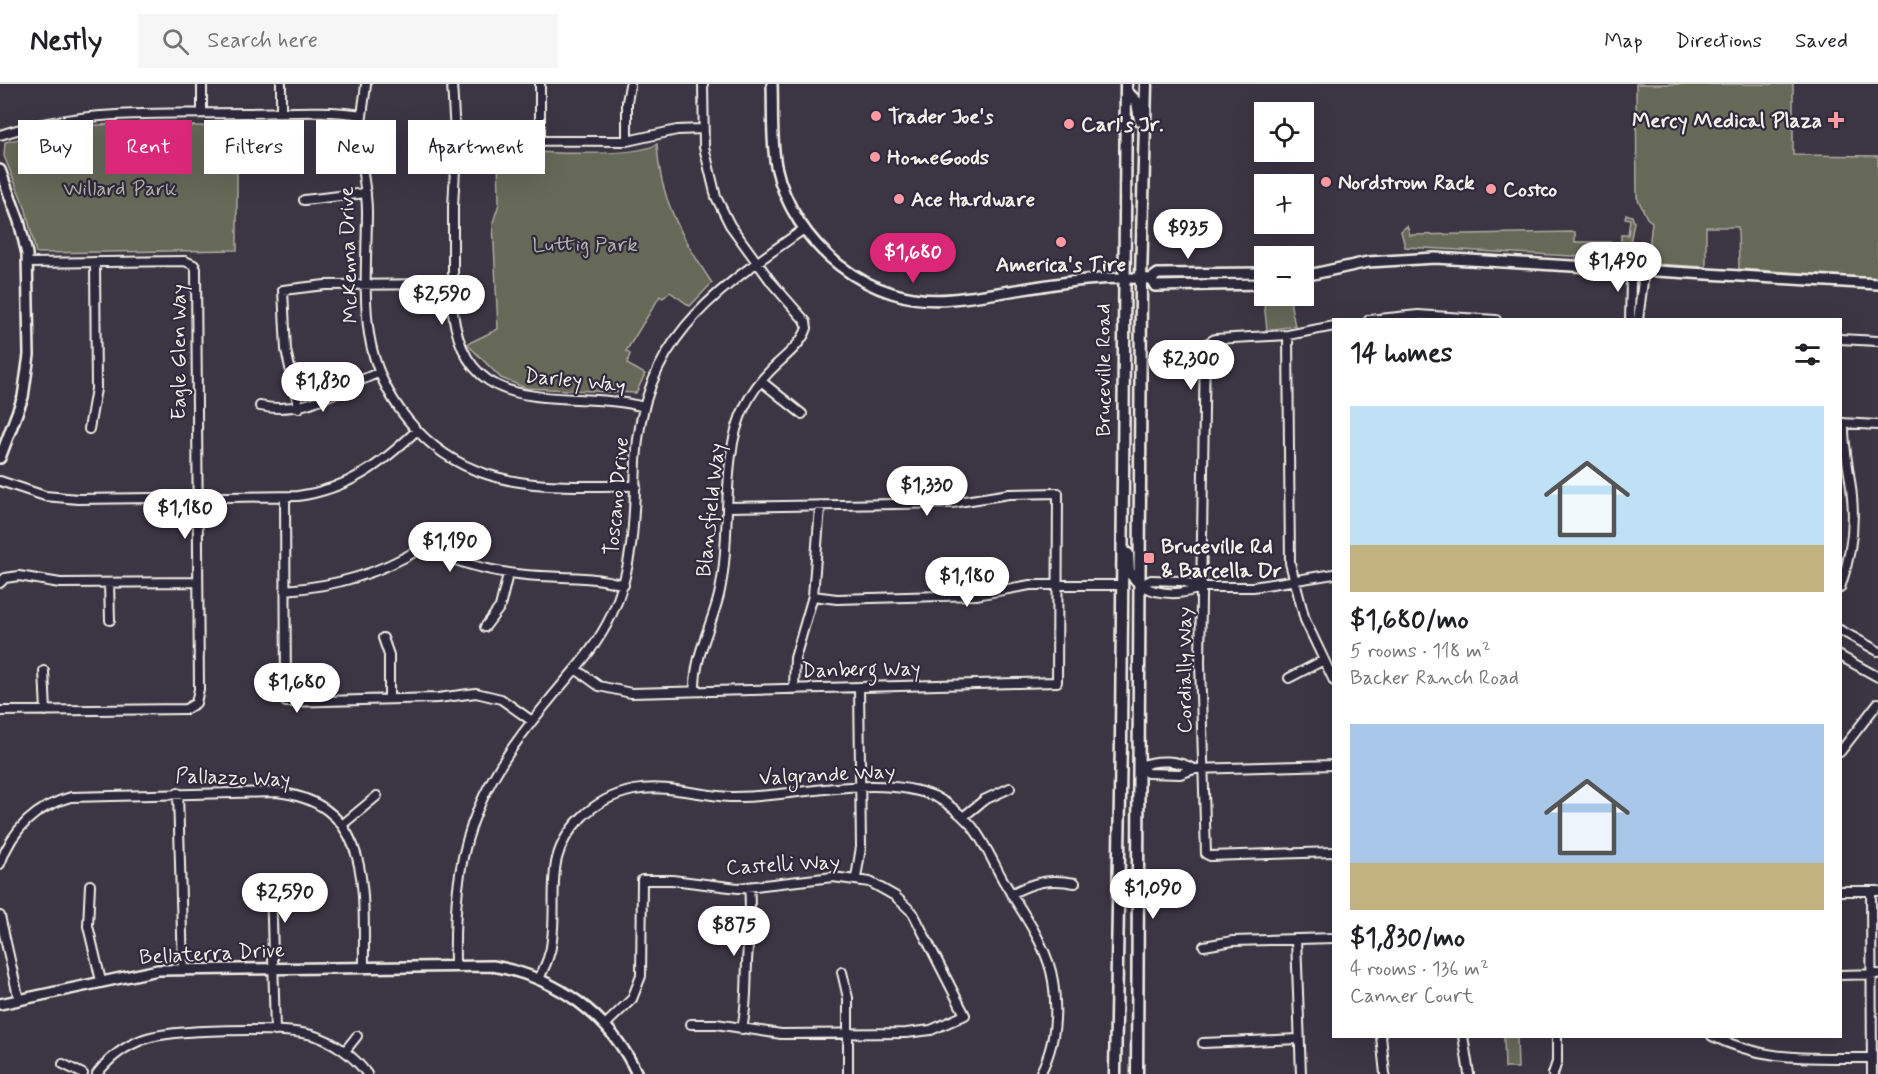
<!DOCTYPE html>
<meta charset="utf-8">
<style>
:root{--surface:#fff;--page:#f6f6f6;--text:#202124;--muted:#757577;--line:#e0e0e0;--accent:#db2777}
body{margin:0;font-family:Mynerve,sans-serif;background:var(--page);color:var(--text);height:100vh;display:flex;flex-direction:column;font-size:22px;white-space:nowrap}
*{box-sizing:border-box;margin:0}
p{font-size:20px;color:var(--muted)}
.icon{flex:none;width:33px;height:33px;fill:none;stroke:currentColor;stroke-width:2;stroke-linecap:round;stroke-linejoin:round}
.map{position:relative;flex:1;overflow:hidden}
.panel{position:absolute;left:1332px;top:234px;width:510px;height:720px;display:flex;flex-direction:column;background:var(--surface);border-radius:0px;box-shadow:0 6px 24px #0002}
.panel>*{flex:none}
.top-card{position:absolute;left:18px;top:36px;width:570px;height:54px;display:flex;gap:12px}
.controls{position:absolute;left:1254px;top:18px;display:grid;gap:12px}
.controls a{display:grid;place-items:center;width:60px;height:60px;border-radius:0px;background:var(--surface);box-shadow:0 6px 24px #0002;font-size:30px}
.price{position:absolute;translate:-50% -51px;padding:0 14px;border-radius:21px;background:#fff;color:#222;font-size:20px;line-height:39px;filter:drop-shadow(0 2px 3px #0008)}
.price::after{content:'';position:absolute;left:50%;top:36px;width:18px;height:14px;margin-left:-9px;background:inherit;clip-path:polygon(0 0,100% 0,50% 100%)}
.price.active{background:var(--accent);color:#fff}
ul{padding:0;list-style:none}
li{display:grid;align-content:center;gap:12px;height:318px;padding:0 18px}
li span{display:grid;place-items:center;height:186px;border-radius:0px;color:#555}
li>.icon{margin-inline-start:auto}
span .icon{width:108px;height:108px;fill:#fffc;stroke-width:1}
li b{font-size:26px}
h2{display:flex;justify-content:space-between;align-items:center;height:72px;padding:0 18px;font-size:26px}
.tag{padding:0 21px;border-radius:0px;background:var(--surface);box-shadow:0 6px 24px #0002;font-size:21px;line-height:54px}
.tag.active{background:var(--accent);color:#fff}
header{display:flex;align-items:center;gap:36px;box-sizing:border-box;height:84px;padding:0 30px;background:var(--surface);border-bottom:2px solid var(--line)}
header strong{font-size:28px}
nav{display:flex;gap:33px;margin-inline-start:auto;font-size:21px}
.search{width:420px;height:54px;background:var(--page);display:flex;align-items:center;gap:15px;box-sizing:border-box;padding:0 21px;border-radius:0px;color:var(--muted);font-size:22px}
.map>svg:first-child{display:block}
.green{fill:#666759;stroke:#adaca0;stroke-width:1.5}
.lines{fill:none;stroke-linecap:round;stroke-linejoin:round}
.minor-casing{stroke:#f4f1e8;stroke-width:12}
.tertiary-casing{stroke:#f4f1e8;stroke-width:14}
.secondary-casing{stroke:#f4f1e8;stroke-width:15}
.minor{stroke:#2f2a3d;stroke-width:8}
.tertiary{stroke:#2f2a3d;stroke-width:9}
.secondary{stroke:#2f2a3d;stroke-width:10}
.poi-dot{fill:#ff9aa2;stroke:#2f2a3d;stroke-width:2}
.labels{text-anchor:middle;stroke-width:4.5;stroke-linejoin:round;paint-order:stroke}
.poi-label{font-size:21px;font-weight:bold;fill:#f4f1e8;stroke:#2f2a3d;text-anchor:start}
.park-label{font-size:21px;fill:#b4b3a8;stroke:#2f2a3d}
.street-label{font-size:21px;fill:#f4f1e8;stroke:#2f2a3d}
</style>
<header>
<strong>Nestly</strong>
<div class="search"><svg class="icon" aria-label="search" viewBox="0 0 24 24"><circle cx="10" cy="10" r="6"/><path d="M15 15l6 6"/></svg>Search here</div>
<nav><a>Map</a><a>Directions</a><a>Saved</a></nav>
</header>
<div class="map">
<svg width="1878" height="990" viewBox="0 0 1878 990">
<rect width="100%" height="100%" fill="#3c3544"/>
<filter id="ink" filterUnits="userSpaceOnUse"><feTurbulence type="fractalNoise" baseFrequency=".0167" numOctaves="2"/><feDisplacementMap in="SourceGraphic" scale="12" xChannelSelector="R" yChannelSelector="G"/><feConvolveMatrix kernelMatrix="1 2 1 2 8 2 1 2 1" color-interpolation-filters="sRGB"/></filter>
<g filter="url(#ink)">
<!-- green -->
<path class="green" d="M 1636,0 L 1793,0 L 1793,71 L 1878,72 L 1878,194 L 1739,185 L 1738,143 L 1706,143 L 1706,183 L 1654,180 L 1648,174 L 1652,138 L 1647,134 L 1637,113 Z
M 119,40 L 237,43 L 237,166 L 36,169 L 26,126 L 4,72 L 5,58 L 76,42 Z
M 657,60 C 659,114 682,154 712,199 L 690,222 L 670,208 L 663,214 L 660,212 L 626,267 L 630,270 L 627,280 L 645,290 L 636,309 L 526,304 L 501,294 L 467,260 L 498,245 L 493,138 L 499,120 L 498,66 C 529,68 635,75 657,60 Z
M 1626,130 L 1632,132 L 1634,138 L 1627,175 L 1405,163 L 1401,147 L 1407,142 L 1410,151 L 1575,148 L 1575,158 L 1621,158 L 1621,151 L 1628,151 L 1630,135 L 1625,134 Z
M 1263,209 L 1264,212 L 1289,212 L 1295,242 L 1267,246 Z
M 1504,953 L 1517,953 L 1518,984 L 1505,984 Z"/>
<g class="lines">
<defs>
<path id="minor" d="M 202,0 L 202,29
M 281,0 L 281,28
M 366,0 C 364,20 360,39 360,59 C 360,82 367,104 367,127 C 367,167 363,210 369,250 C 379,313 424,370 486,390 C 533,406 587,401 636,402
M 452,0 L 456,66 L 453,123 L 453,229 C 468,342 568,302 644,323
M 540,0 L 540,58
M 0,51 C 79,25 162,30 244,29 C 284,29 322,25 362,31
M 455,56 L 627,57 L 677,46 L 703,45
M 627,57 L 627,18 L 630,1
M 304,116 L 366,109
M 1637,186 L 1643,197 L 1638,236
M 1369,236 L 1418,231 L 1496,236
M 1630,236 L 1631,197 L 1637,186
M 1334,242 L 1288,251 L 1215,255 L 1205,261 L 1200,579 L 1206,770 L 1210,772 L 1334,768
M 1288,251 L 1290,479 L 1305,536 L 1334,597
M 1840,255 L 1878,257
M 761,297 L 802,330
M 260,322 C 307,332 336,305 378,289
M 299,324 L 286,266 L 283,206 L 325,201 L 453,200
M 1841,339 L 1878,341
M 89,345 L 96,305 L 95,178
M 0,397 L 45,412 L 78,415 L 298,412 C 348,405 382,380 417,346
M 285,413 L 286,618 L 438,614 L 476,609 L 501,615 L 532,637
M 0,499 L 5,494 L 19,492 L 60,499 L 198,498
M 109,499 L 110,536
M 1141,501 L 1151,496 L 1181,497 L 1202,503 L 1253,503 L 1334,490
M 1141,501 C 1159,512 1183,511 1202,503
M 1840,504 C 1850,475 1855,443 1852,413 C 1850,388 1843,364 1844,339
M 285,506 C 336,502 379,490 423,463 C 456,478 489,488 526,491 C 559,494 591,491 624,501
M 813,512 L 837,515 L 976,511 L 1030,501 L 1121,501
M 485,543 L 500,523 L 508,490
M 1840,546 L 1878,567
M 383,554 L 389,571 L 389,615
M 1840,572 L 1878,593
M 577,586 L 599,602 L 631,609 L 1057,598 L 1058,409 L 1009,410 L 952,419 L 729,423
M 44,587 L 46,627
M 1289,594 L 1322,577
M 794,605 L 795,574 L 813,512 L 820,423
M 695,607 C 694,572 711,544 719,511 C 733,451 719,373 745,322 C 751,310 759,298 769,288 C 781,275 801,262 807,244 L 806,238 L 772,199 L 730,141 L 716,113 L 704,63 L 703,0
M 0,627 L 186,625 L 196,619 L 199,605 L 196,185 L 194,181 L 185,177 L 28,179
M 1840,668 L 1878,619
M 1194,685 C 1178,676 1158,675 1140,682 L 1147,689 L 1180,690 L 1194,685 L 1334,681
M 178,709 L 183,885
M 963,733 L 984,716 L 1010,704
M 342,741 L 377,712
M 0,780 C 12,746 36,722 71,713 L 276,708 C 374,719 363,807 364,882
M 856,794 L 861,763 L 859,603
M 271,798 L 275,947
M 90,801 L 88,842 L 101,897
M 1840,807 L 1878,807
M 1871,807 L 1872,990
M 1011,810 C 1033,798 1050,794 1075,799
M 0,832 L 19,916
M 1296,855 L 1301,990
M 1204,862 L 1233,857 L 1334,854
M 455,881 C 453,766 472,708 547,619 C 570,590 595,566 611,532 C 635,482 634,430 636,377 C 643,254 713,209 804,145
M 842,888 L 848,914 L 848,990
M 1840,891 L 1878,890
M 539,895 C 545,882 551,870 552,856 C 558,808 542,772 582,733 C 596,719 615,710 634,706 C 665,700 698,711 729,713 C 790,715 878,687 936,713 C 949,720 961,730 971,741 C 984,757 993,778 1003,796 C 1021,827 1048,862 1053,897 C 1058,929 1055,962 1040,990
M 605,941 L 632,915 L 641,892 L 642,796 L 672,796 L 738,804 L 833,793 L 870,798 L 895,812 L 913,829 L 965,931 L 931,946 L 906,949 L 781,950 L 716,940 L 691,940
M 742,945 C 747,922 746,901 747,879 C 748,852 752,829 749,803
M 1381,952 L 1385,990
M 1463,952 L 1469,990
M 1712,952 C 1768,979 1812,973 1872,974
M 1203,959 L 1299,955
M 345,967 L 357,952
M 63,980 L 83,990
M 97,990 C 109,974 125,962 144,955 C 171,945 283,943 312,951 C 334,957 354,972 367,990
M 1553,990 L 1557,978 L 1557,952"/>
<path id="tertiary" d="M 772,0 C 773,27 771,55 776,82 C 793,161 870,224 952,215 C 1019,209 1083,189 1151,195 L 1158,190 L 1264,189
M 0,86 L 19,137 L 27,170 L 29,271 L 23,313 L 0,374
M 1304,192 L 1368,178 L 1435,174 L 1878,200
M 1151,195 L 1155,202 L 1264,200
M 0,920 L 158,886 L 493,882 C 556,893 610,931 637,990"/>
<path id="secondary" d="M 1126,7 L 1137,18 L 1140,36
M 1128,470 L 1129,488 L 1141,501
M 1115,990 L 1121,657 L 1126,0
M 1137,990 L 1141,195 L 1146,0"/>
</defs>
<!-- minor casing -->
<use href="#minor" class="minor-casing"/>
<!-- tertiary casing -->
<use href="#tertiary" class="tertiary-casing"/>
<!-- secondary casing -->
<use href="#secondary" class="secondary-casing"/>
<!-- minor -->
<use href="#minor" class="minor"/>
<!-- tertiary -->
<use href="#tertiary" class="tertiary"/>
<!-- secondary -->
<use href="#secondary" class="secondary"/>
</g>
</g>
<!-- markers -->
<g class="poi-dot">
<circle cx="876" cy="32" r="6"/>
<path d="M1833 27h6v6h6v6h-6v6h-6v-6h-6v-6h6z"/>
<circle cx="1069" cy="40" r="6"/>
<circle cx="875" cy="73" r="6"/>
<circle cx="1326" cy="98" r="6"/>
<circle cx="1491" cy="105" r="6"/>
<circle cx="899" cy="115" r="6"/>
<circle cx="1061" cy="158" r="6"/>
<rect x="1143" y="468" width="12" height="12" rx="3"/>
</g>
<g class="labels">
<!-- poi labels -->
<g class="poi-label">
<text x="888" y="39">Trader Joe's</text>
<text x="1822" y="43" text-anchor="end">Mercy Medical Plaza</text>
<text x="1081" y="47">Carl's Jr.</text>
<text x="887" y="80">HomeGoods</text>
<text x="1338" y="105">Nordstrom Rack</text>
<text x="1503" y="112">Costco</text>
<text x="911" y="122">Ace Hardware</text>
<text x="1061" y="187" text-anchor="middle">America's Tire</text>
<text x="1161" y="469">Bruceville Rd<tspan x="1161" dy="24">&amp; Barcella Dr</tspan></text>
</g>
<!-- park labels -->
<g class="park-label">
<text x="120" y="111">Willard Park</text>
<text x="585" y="167">Luttig Park</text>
</g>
<!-- street labels -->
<g class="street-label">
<text transform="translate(348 171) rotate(-92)" y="7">McKenna Drive</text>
<text transform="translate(178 268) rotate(-90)" y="7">Eagle Glen Way</text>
<text transform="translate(1103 286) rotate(-90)" y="7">Bruceville Road</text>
<text transform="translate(575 296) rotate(6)" y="7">Darley Way</text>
<text transform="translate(616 412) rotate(-85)" y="7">Toscano Drive</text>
<text transform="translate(710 426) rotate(-84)" y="7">Blansfield Way</text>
<text transform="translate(861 585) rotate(-1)" y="7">Danberg Way</text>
<text transform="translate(1184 586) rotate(-90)" y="7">Cordially Way</text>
<text transform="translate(827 690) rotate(-3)" y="7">Valgrande Way</text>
<text transform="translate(233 693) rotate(2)" y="7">Pallazzo Way</text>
<text transform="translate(783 780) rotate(-3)" y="7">Castelli Way</text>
<text transform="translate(212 869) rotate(-3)" y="7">Bellaterra Drive</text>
</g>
</g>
</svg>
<div class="controls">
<a><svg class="icon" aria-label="locate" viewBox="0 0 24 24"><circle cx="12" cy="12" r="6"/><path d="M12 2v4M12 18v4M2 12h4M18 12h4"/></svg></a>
<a>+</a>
<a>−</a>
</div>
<b class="price" style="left:1188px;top:176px">$935</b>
<b class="price active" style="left:913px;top:200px">$1,680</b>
<b class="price" style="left:1618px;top:209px">$1,490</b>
<b class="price" style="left:442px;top:242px">$2,590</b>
<b class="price" style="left:1191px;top:307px">$2,300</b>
<b class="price" style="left:323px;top:329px">$1,830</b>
<b class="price" style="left:927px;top:433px">$1,330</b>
<b class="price" style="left:185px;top:456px">$1,180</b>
<b class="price" style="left:450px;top:489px">$1,190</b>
<b class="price" style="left:967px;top:524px">$1,180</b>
<b class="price" style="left:297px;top:630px">$1,680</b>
<b class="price" style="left:1153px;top:836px">$1,090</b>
<b class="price" style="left:285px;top:840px">$2,590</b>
<b class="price" style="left:734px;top:873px">$875</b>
<div class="top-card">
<a class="tag">Buy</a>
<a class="tag active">Rent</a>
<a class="tag">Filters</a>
<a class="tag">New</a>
<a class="tag">Apartment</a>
</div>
<section class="panel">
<h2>14 homes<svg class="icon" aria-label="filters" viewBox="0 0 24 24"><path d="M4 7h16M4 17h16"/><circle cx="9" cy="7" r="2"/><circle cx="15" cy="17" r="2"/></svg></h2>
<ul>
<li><span style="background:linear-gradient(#bfe0f5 75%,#c2b280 0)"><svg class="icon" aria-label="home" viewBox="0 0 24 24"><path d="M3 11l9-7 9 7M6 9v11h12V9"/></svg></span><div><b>$1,680/mo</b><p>5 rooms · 118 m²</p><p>Backer Ranch Road</p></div></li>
<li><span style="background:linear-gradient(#a9c7e8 75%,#c2b280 0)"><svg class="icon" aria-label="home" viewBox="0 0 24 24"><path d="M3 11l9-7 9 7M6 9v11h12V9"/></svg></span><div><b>$1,830/mo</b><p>4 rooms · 136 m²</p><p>Canner Court</p></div></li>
</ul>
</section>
</div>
